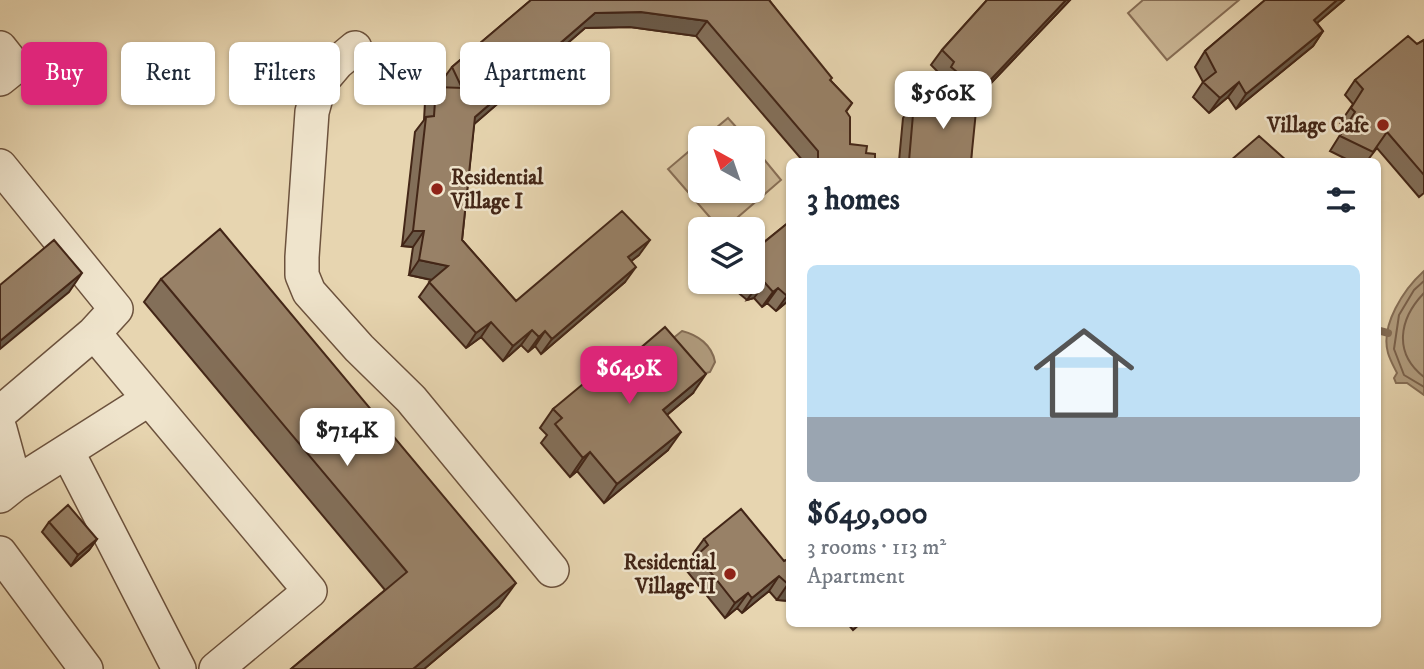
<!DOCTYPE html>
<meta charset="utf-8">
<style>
:root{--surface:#fff;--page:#f2f2f3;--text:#1f2937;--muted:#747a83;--accent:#db2777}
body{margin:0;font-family:"IM FELL DW Pica",serif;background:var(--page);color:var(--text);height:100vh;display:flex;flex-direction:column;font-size:26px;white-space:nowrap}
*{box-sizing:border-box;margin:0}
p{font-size:23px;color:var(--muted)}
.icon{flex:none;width:38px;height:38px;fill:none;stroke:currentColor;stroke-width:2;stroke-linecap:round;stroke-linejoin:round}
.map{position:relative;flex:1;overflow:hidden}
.side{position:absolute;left:786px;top:158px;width:595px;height:469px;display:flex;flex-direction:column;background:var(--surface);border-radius:10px;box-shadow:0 2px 5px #0004}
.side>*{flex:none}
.hud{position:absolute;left:21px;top:42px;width:660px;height:63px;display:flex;gap:14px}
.needle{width:46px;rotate:320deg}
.fabs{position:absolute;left:688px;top:126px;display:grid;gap:14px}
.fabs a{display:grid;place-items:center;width:77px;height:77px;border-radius:10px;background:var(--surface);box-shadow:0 2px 5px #0004;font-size:35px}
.price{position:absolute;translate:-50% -60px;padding:0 16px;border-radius:14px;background:#fff;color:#222;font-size:23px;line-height:46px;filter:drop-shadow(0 2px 4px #0008)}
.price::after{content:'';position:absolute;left:50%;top:42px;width:21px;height:16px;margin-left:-10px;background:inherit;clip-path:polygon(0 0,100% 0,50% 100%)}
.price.active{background:var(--accent);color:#fff}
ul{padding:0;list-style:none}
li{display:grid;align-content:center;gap:14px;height:371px;padding:0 21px}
li span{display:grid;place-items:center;height:217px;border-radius:10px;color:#555}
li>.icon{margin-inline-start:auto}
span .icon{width:126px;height:126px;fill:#fffc;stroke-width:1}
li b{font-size:30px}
h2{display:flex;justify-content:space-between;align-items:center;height:84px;padding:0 21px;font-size:30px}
.pill{padding:0 24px;border-radius:10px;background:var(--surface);box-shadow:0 2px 5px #0004;font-size:24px;line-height:63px}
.pill.active{background:var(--accent);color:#fff}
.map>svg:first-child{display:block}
.green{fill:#cbb796;stroke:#876e56;stroke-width:2}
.water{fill:#af9a7c;stroke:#846c54;stroke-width:2}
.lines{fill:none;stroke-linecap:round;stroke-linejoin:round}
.shore{stroke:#79604a;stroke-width:2}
.stream{stroke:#846c54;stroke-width:8}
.minor-casing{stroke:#6c523d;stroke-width:36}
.minor{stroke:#efe4cc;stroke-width:33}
.wall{fill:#836f59;stroke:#432617;stroke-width:2}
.shaded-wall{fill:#6a5a48;stroke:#432617;stroke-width:2}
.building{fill:#988167;stroke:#432617;stroke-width:2}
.poi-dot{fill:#8f2418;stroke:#efe4cc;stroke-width:2.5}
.labels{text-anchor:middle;stroke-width:5;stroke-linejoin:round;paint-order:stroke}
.poi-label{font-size:21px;font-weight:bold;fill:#432617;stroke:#efe4cc;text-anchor:end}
</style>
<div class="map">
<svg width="1424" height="669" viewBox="0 0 1424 669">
<rect width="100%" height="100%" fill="#e7d5b0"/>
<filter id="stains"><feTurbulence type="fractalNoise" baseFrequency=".00286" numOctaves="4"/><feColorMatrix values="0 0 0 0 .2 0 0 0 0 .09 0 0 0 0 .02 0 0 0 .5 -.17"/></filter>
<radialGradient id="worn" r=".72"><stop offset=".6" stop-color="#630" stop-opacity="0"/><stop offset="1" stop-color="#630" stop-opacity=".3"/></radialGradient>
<!-- green -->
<path class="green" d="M 1143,0 L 1239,0 L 1167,60 L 1128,13 Z
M 728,118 L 746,138 L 704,138 Z
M 700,142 L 700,191 L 752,191 L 753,146 L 781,180 L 724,229 L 720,229 L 668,169 Z"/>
<!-- water -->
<path class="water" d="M 1424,271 L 1424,395 L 1407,383 L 1396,383 L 1394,378 L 1397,373 C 1394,367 1390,360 1388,353 C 1380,325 1404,289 1424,271 Z
M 682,331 C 698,335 712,345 715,362 L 710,372 L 703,374 L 672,339 Z"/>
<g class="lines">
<!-- shore -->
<path class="shore" d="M 1424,281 L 1414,290 L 1399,315 L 1394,349 L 1404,375 L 1424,387
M 1424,293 C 1399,319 1393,353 1424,377"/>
<!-- stream -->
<path class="stream" d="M 1377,330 L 1388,333"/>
<defs>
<path id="minor" d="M 0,48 L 15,67 L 0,79
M 355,48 L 337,63 L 320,83 L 312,112 L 302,257 L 302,275 L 309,292 L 359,348 L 411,399 L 552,570
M 0,166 L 116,309 L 94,333
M 0,413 L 94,333 L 310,591 L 216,669
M 0,429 L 15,484
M 67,451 L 179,669
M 0,496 L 15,484 L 149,399
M 0,553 L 86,669"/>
</defs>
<!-- minor casing -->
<use href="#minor" class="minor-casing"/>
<!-- minor -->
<use href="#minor" class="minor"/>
</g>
<!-- wall -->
<path class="wall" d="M 531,0 L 769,0 L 830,80 L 852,103 L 846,112 L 850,144 L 866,153 L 875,161 L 803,161 L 696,36 L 630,27 L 585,28 L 474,124 L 462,240 L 516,301 L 639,255 L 631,261 L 625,282 L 541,354 L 535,346 L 528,352 L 521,345 L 503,361 L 481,337 L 466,348 L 419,297 L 431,280 L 409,275 L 413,247 L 402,246 L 415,132 L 424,120 L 425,102 L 436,87 L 444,87 L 441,82 L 452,67 Z
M 987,0 L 1070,0 L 974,101 L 971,161 L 899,161 L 903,118 L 914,103 L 929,106 L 933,99 L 963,101 L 941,82 L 943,77 L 931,65 L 942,50 Z
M 1265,0 L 1344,0 L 1317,23 L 1323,31 L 1313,46 L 1236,109 L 1228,97 L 1209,113 L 1193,97 L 1203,82 L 1195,67 L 1205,51 Z
M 1424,40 L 1424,193 L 1419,197 L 1377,148 L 1367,161 L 1350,161 L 1330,151 L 1345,127 L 1340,123 L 1353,104 L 1345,95 L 1355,80 Z
M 789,222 L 789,300 L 776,311 L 767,303 L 762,307 L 754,298 L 747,300 L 729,285 L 731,282 L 752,282 L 752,252 Z
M 161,279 L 499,606 L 424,669 L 291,669 L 385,590 L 144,302 Z
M 624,362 L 693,393 L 667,415 L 668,450 L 604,503 L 577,471 L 570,477 L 541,443 L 547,435 L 540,428 L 553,409 Z
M 49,522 L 97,539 L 89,550 L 71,566 L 42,532 Z
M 704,539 L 784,561 L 789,559 L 789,601 L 777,600 L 769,591 L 742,613 L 737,608 L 725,618 L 686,570 L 695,557 L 693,554 Z
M 847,623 L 861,623 L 853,630 Z"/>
<!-- shaded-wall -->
<path class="shaded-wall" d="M 1066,0 L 1070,0 L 969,106 L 980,91 Z
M 1337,0 L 1344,0 L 1303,35 L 1314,20 Z
M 641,12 L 707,21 L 696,36 L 630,27 L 585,28 L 465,132 L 475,117 L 595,13 Z
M 1323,31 L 1313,46 L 1236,109 L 1246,94 Z
M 1239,82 L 1228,97 L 1209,113 L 1220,98 Z
M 413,231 L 424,231 L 413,247 L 402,246 Z
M 650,240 L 639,255 L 617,272 L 628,257 Z
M 419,260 L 448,266 L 437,281 L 409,275 Z
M 636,267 L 625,282 L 541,354 L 552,339 Z
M 82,273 L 69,292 L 0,349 L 0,341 Z
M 765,283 L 754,298 L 747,300 L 758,285 Z
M 778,288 L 767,303 L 762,307 L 773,292 Z
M 789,294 L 789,300 L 776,311 L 787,296 Z
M 491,322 L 481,337 L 466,348 L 476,333 Z
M 532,330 L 521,345 L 503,361 L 513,346 Z
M 545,331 L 535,346 L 528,352 L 539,337 Z
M 706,374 L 693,393 L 650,429 L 663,410 Z
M 681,432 L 668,450 L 604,503 L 617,484 Z
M 590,452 L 577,471 L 570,477 L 583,458 Z
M 97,539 L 89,550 L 71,566 L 78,555 Z
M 779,576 L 769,591 L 742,613 L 752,598 Z
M 516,583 L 499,606 L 424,669 L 413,669 Z
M 788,584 L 789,585 L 789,601 L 777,600 Z
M 748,593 L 737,608 L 725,618 L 735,603 Z"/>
<!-- building -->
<path class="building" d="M 531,0 L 769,0 L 832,78 L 830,80 L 852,103 L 846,111 L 850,117 L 850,144 L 867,146 L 866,153 L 875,154 L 875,161 L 818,161 L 818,151 L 707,21 L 641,12 L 595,13 L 475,117 L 462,240 L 516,301 L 622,211 L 650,240 L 628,257 L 636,267 L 552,339 L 545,331 L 539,337 L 532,330 L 513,346 L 491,322 L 476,333 L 429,282 L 448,266 L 419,260 L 424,231 L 413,231 L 426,117 L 434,116 L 436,87 L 462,88 L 452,67 Z
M 987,0 L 1066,0 L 980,91 L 951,67 L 954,62 L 942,50 Z
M 1265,0 L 1337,0 L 1314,20 L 1323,31 L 1246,94 L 1239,82 L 1220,98 L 1203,82 L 1216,72 L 1205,51 Z
M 1408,36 L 1417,44 L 1424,40 L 1424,175 L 1387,132 L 1373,152 L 1340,136 L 1355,112 L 1351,108 L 1363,89 L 1355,80 Z
M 933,99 L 977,101 L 971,161 L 909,161 L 914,103 L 930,106 Z
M 1259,136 L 1287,161 L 1230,161 Z
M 789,222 L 789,294 L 787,296 L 778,288 L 773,292 L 765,283 L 758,285 L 752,281 L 752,252 Z
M 220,229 L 516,583 L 413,669 L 291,669 L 407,572 L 161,279 Z
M 54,240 L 82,273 L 0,341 L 0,285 Z
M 665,327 L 706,374 L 663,410 L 681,432 L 617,484 L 590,452 L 583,458 L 555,424 L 562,418 L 553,409 L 618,355 L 624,362 Z
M 68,505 L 97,539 L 78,555 L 49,522 Z
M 741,509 L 784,561 L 789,559 L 789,585 L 779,576 L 752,598 L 748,593 L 735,603 L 697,555 L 708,545 L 704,539 Z"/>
<!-- markers -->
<g class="poi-dot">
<circle cx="1383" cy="125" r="7"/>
<circle cx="437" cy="189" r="7"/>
<circle cx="730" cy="574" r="7"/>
</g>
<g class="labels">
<!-- poi labels -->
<g class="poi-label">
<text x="1369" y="132">Village Cafe</text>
<text x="451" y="184" text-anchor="start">Residential<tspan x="451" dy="24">Village I</tspan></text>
<text x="716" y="569">Residential<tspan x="716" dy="24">Village II</tspan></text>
</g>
</g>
<rect width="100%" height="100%" filter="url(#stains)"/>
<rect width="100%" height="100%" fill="url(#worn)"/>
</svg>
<div class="fabs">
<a><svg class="needle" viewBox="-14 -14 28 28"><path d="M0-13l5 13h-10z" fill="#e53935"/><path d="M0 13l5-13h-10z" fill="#747a83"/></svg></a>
<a><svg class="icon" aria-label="layers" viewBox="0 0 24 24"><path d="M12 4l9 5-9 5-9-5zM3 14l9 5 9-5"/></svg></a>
</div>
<b class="price" style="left:943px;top:131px">$560K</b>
<b class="price active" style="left:629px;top:406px">$649K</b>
<b class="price" style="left:347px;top:468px">$714K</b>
<div class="hud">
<a class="pill active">Buy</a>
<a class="pill">Rent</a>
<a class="pill">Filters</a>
<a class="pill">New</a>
<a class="pill">Apartment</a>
</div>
<section class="side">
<h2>3 homes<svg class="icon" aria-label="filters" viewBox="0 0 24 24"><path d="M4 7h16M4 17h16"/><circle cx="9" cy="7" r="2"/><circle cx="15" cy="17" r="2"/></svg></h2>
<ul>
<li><span style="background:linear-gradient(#bfe0f5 70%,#9aa5b1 0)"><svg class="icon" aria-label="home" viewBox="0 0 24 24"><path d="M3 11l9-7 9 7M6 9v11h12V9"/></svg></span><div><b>$649,000</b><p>3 rooms · 113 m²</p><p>Apartment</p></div></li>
</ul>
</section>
</div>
